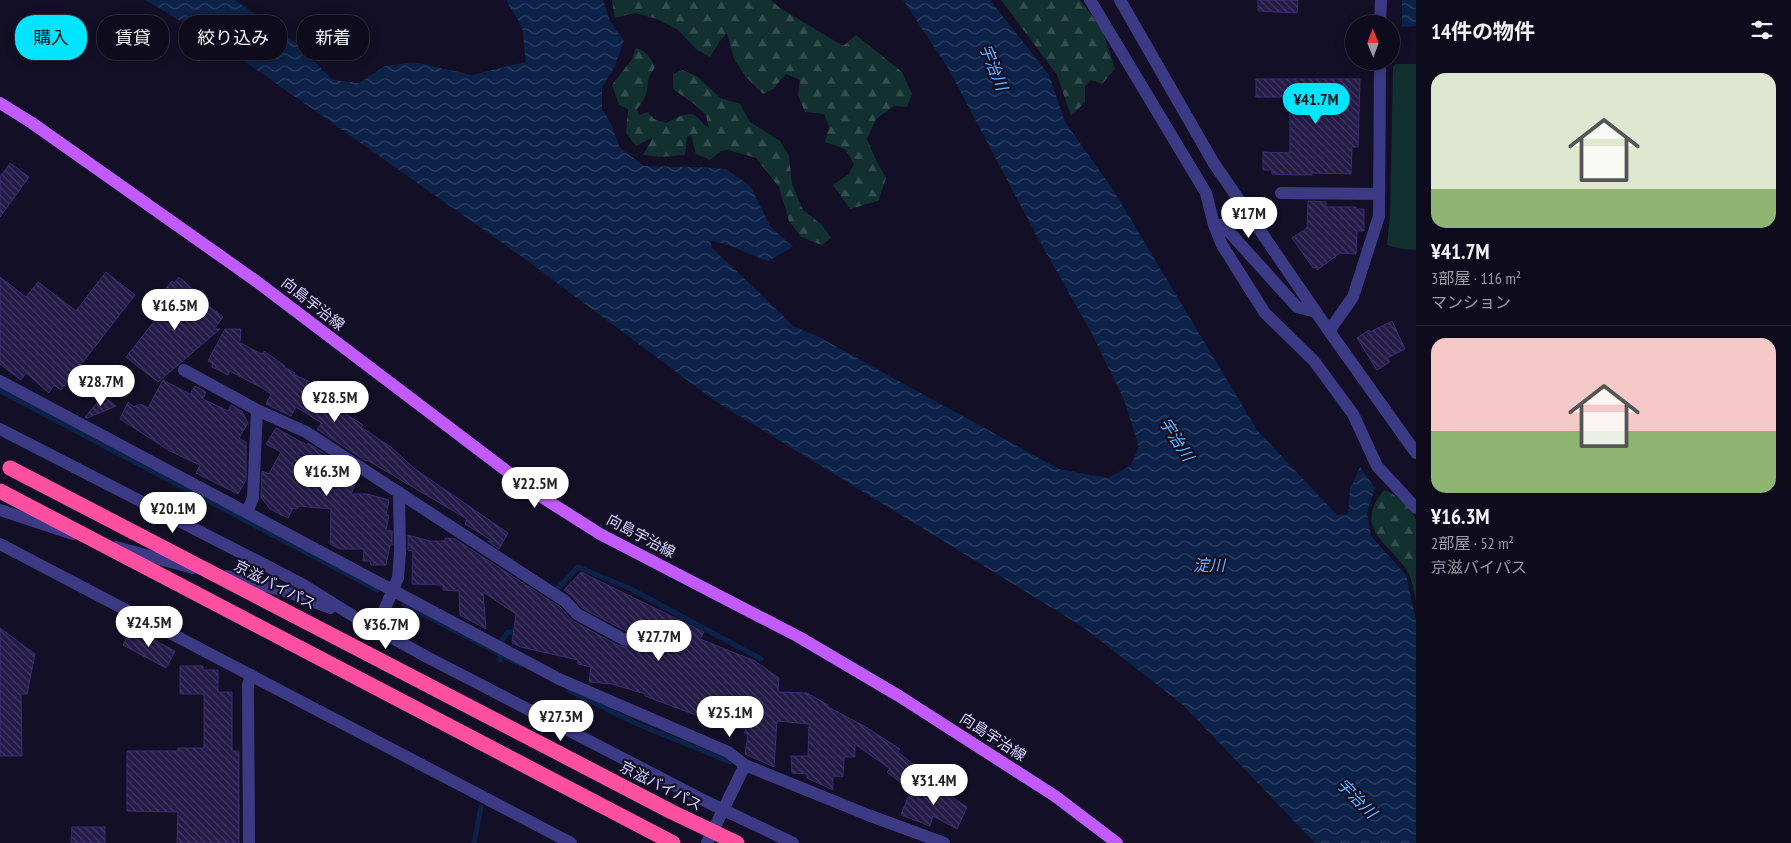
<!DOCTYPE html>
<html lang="ja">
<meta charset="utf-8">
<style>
:root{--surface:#0e0b1c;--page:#1c1929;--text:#f1f3f6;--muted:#9b9ba3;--line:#2e2b3b;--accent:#00e5ff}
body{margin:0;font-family:"PT Sans Narrow","Noto Sans JP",sans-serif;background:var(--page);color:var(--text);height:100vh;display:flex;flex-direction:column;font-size:19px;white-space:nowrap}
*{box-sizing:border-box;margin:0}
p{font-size:16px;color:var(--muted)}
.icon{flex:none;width:28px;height:28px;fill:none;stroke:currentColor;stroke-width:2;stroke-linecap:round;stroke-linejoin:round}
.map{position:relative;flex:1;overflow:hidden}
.drawer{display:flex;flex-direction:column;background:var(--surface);width:375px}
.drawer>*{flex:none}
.banner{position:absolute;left:15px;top:15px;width:475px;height:45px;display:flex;gap:10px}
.needle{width:32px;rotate:359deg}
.controls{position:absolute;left:1345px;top:15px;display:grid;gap:10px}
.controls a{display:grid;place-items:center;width:55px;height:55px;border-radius:50%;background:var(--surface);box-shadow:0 2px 12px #0003,0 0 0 1px var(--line);font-size:25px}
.price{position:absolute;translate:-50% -42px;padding:0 11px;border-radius:18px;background:#fff;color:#222;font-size:16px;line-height:32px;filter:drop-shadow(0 1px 2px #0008)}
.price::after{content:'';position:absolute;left:50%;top:30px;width:15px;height:11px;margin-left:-8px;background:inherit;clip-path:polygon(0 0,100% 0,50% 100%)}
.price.current{background:var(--accent);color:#111}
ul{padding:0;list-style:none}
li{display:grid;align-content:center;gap:10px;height:265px;padding:0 15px}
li+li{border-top:1px solid var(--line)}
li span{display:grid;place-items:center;height:155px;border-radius:15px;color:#555}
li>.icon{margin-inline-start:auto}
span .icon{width:90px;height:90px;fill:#fffc;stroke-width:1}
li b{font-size:21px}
h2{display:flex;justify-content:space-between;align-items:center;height:60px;padding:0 15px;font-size:21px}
.pill{padding:0 18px;border-radius:20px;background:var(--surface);box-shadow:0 2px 12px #0003,0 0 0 1px var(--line);font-size:18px;line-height:45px}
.pill.current{background:var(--accent);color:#111}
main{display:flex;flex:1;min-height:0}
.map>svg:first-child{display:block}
.grass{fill:#12302f}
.forest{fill:url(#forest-firs)}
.water{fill:url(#water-waves)}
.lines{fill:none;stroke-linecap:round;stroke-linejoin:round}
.stream{stroke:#0c2248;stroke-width:5}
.building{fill:url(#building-back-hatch);stroke:#3b2d73}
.minor{stroke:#3d3a85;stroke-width:12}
.major{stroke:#c25bff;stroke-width:12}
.minor-bridge{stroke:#3d3a85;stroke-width:12}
.highway-bridge{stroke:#ff4fa3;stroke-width:15}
.labels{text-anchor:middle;stroke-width:4.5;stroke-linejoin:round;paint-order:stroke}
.street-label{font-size:15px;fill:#d9d4ff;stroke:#130f26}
.water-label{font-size:16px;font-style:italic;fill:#62b6ff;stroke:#130f26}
</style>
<main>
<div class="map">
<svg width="1416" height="843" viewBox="0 0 1416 843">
<defs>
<pattern id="forest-firs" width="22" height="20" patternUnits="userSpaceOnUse" patternTransform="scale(1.25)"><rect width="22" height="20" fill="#12302f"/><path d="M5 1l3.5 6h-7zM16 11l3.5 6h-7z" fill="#344d4e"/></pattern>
<pattern id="water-waves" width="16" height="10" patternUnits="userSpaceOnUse" patternTransform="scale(1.25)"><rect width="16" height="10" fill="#0c2248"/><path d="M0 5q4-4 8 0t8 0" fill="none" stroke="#2f4163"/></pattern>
<pattern id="building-back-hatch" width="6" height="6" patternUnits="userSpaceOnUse" patternTransform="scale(1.25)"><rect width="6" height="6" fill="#241b47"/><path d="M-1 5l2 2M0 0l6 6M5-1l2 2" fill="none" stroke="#433b63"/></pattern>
</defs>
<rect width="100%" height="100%" fill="#130f26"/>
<!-- grass -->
<path class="grass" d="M 1395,64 L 1416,64 L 1416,250 L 1402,249 L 1387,245 L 1390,215 L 1393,67 Z"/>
<!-- forest -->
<path class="forest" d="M 612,0 L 771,0 L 780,8 L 843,46 L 856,35 L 902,72 L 912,94 L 907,107 L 894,106 L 876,119 L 867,139 L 875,158 L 886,178 L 878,201 L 850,209 L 833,185 L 849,174 L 854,164 L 845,149 L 825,142 L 829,127 L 824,114 L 805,112 L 798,95 L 800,80 L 786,74 L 773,89 L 763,94 L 746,77 L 734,59 L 727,33 L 720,41 L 710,57 L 697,50 L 678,30 L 657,19 L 635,13 L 615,18 Z
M 1001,0 L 1080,0 L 1102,29 L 1115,69 L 1102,84 L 1091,80 L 1085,86 L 1085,102 L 1071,116 L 1057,75 Z
M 636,48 C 646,51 650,57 655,66 C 653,71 648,77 648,82 C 646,97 647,96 637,109 L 639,115 L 648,112 L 654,119 L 666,123 C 675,119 689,109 697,117 C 702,121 703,125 709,128 L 706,115 L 694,104 L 673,89 L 673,74 L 683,70 L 698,77 L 720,98 L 740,104 L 750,122 L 780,141 L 789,156 L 792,184 L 803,210 L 821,224 L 831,238 L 822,245 L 801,237 L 789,221 L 779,187 L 756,158 L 728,150 L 721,151 L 710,160 L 696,154 L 691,135 L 687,137 L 685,155 L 659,157 L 643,155 L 653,137 L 636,146 L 626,133 L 628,109 L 619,105 L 612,85 L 632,59 Z
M 1384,490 C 1397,495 1411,507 1416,520 L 1416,601 C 1414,593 1413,582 1409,574 C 1391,543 1351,530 1384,490 Z"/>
<!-- water -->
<path class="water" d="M 145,0 L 235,0 L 296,43 L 333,80 L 359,83 L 385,66 L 414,62 L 472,75 L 526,62 L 522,27 L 506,0 L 603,0 L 610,21 L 624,41 L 614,68 L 602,87 L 602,109 L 611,124 L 620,148 L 644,166 L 696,167 L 726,169 L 751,187 L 770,226 L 793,247 L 768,261 C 748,255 730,243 710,241 L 712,248 L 765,298 L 793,326 L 817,336 L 1059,469 L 1108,478 L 1131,465 L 1139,447 L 1124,400 L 1091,332 L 1035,233 L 948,68 L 903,0 L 990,0 L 1049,75 L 1065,122 L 1112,188 L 1257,430 L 1337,515 L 1348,514 L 1350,489 L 1360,467 L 1375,488 L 1367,513 L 1371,536 L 1406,575 L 1416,620 L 1416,843 L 1315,843 L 1183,705 L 1083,627 L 715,401 L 525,259 L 223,46 Z
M 1402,0 L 1416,0 L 1416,26 L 1402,27 Z"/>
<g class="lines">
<!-- stream -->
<path class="stream" d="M 0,391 L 377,590
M 558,588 L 578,567 L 631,589 L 761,659
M 404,604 L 521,665
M 500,660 L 502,640 L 508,632 L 519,632
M 568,690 L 635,723 L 730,762
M 474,843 L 481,807"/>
</g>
<!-- building -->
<path class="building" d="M 1258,0 L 1298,0 L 1297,13 L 1258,11 Z
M 1256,79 L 1360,79 L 1358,147 L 1352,147 L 1351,174 L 1312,173 L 1312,175 L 1295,175 L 1272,174 L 1272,170 L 1263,170 L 1263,152 L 1290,153 L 1290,97 L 1256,97 Z
M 10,163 L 29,177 L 0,217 L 0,177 Z
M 1308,201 L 1326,202 L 1326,207 L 1356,207 L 1356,209 L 1364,209 L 1364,231 L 1357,231 L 1356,254 L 1340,253 L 1317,270 L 1315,267 L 1313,268 L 1292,238 L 1307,228 Z
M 106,272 L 135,295 L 61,390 L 54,385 L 49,393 L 26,373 L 21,380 L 0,364 L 0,277 L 26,297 L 38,282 L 76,311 Z
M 179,277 L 195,291 L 193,294 L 223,317 L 214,329 L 220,329 L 158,382 L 126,357 L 164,309 L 155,301 L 172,281 L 174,283 Z
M 1392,321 L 1405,349 L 1387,358 L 1390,362 L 1377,370 L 1357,338 L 1369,330 L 1370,332 Z
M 225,329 L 241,329 L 240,343 L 262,354 L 264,351 L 285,366 L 284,367 L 295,373 L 294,375 L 308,381 L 306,385 L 337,400 L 338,397 L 350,406 L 346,414 L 363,425 L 361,427 L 392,448 L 415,469 L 508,533 L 499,549 L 488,541 L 494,542 L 465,524 L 467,519 L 367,460 L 366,461 L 317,429 L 322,423 L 296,407 L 291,416 L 266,404 L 271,394 L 262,388 L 230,371 L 228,375 L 212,367 L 213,364 L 208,361 Z
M 163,380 L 190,394 L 195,386 L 206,392 L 203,399 L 228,411 L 231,405 L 242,411 L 248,423 L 239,438 L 246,442 L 246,480 L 238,494 L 196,473 L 200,465 L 170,451 L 120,419 L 128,402 L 134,407 L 140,404 L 148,408 Z
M 103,396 L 116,406 L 87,418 L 85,417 Z
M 276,428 L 307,445 L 308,443 L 359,476 L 351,494 L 367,494 L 389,500 L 386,515 L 389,515 L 386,530 L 392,531 L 392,545 L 390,545 L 386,565 L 371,565 L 370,561 L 363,561 L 364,549 L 340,549 L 330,544 L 331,509 L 299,506 L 297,509 L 293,508 L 288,518 L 270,509 L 261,497 L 262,471 L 269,474 L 281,452 L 266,444 Z
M 408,535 L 430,541 L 445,541 L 445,538 L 455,539 L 560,607 L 573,621 L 619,646 L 638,648 L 643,642 L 640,634 L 626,631 L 582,608 L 571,595 L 564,590 L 581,572 L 593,578 L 704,632 L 700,639 L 755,661 L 779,678 L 778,692 L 807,693 L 828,705 L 828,707 L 864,726 L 900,749 L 898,752 L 924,773 L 910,790 L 887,772 L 890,769 L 855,744 L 855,757 L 844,757 L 843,777 L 833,776 L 833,790 L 807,778 L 807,774 L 792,773 L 791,756 L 808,756 L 809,724 L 777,721 L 774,767 L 745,754 L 748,734 L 744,733 L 746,729 L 711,727 L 712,721 L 645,696 L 645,694 L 612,684 L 589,682 L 591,667 L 578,664 L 578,660 L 521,647 L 512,643 L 516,614 L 483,592 L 486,629 L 460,615 L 459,591 L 443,590 L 443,585 L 412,584 L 413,551 L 408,550 Z
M 0,628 L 35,654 L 27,694 L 21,694 L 22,756 L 0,756 Z
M 132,628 L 175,651 L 166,668 L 123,645 Z
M 180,666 L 203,666 L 203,670 L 218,670 L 218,692 L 232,692 L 232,751 L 239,751 L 239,843 L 177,843 L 178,812 L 127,811 L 127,751 L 178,751 L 178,748 L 204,748 L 204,694 L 180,694 Z
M 941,785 L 947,785 L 949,795 L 967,807 L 957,829 L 933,816 L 930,826 L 901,815 L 911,790 Z
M 72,827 L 105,827 L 105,843 L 71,843 Z"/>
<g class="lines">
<!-- minor -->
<path class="minor" d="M 1090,0 L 1206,193 L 1214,225 L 1222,245 L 1265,313 L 1314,361 L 1353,414 L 1377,466 L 1416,508
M 1120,0 L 1213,162 L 1329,331 L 1416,453
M 1380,24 L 1381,0
M 1281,193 L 1379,194
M 1214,225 L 1223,225 L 1297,307 L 1316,312
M 1329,331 L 1353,297 L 1379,216 L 1380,61
M 184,370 L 257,410 L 306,432 L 565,601 L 577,614 L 623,639 L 635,641
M 0,381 L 559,679 L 728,752 L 745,765 L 868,815 L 944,843
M 0,429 L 302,584 L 358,619 L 427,657 L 707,802
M 0,510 L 73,534
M 247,512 L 253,498 L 257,410
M 0,544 L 571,843
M 116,547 L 193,568
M 227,576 L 285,591 L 330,608
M 376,629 L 398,578 L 400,553 L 399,492
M 249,843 L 248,685 L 251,675
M 707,843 L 745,765"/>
<!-- major -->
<path class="major" d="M 0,103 L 32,123 L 256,281 L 537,494 L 600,534 L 799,637 L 899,696 L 1055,796 L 1117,843"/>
<!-- minor-bridge -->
<path class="minor-bridge" d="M 707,802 L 793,843"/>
<!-- highway-bridge -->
<path class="highway-bridge" d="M 10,468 L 672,812 L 737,843
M 0,491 L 673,843"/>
</g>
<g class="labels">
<!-- street labels -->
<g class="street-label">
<text transform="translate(313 304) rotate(38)" y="5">向島宇治線</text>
<text transform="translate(641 536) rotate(28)" y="5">向島宇治線</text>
<text transform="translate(275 585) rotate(27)" y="5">京滋バイパス</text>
<text transform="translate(993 737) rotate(33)" y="5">向島宇治線</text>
<text transform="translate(661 786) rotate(27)" y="5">京滋バイパス</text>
</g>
<!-- water labels -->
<g class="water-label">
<text transform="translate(994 67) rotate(68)" y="6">宇治川</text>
<text transform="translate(1177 439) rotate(57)" y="6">宇治川</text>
<text x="1209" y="571">淀川</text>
<text transform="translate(1357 798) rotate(45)" y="6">宇治川</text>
</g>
</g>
</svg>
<div class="controls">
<a><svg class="needle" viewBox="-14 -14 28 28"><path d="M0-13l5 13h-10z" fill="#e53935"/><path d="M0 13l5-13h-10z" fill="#9b9ba3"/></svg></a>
</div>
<b class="price current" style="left:1316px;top:125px">¥41.7M</b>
<b class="price" style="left:1249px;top:239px">¥17M</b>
<b class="price" style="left:175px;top:331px">¥16.5M</b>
<b class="price" style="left:101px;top:407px">¥28.7M</b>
<b class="price" style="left:335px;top:423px">¥28.5M</b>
<b class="price" style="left:327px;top:497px">¥16.3M</b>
<b class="price" style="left:535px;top:509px">¥22.5M</b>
<b class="price" style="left:173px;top:534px">¥20.1M</b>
<b class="price" style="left:149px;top:648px">¥24.5M</b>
<b class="price" style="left:386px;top:650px">¥36.7M</b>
<b class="price" style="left:659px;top:662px">¥27.7M</b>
<b class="price" style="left:730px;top:738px">¥25.1M</b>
<b class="price" style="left:561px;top:742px">¥27.3M</b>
<b class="price" style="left:934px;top:806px">¥31.4M</b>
<div class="banner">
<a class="pill current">購入</a>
<a class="pill">賃貸</a>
<a class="pill">絞り込み</a>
<a class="pill">新着</a>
</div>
</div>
<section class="drawer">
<h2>14件の物件<svg class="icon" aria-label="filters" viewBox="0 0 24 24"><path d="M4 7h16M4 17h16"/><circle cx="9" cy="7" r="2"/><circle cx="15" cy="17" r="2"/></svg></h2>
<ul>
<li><span style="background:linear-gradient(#dfe7d0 75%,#8fb573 0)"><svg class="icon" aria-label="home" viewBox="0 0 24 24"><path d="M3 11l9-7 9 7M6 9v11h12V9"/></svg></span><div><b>¥41.7M</b><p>3部屋 · 116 m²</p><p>マンション</p></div></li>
<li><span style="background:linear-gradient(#f6c9c9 60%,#8fb573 0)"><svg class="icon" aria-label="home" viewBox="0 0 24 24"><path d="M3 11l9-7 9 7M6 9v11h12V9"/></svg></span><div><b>¥16.3M</b><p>2部屋 · 52 m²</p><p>京滋バイパス</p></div></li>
</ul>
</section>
</main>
